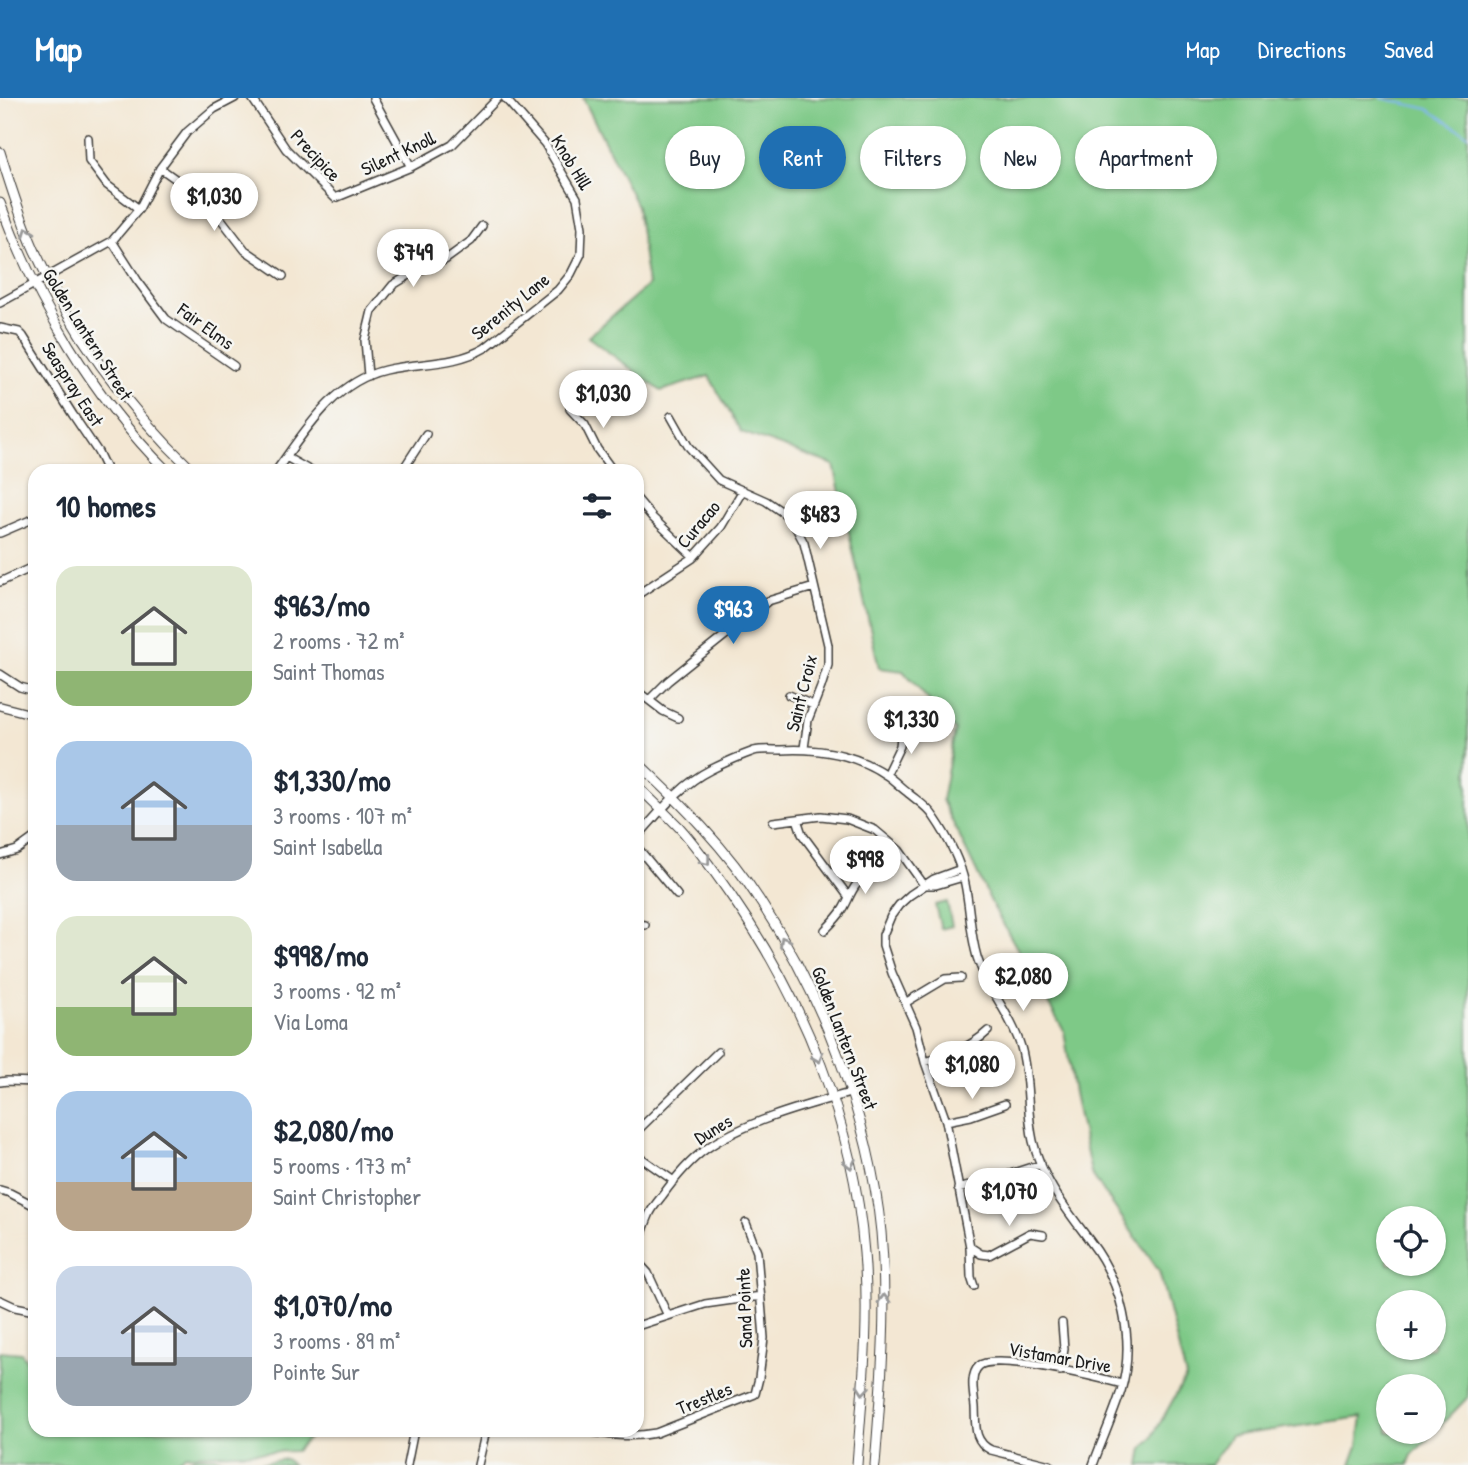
<!DOCTYPE html>
<meta charset="utf-8">
<style>
:root{--surface:#fff;--page:#f2f2f3;--text:#1f2937;--muted:#747a83;--accent:#1f6fb2}
body{margin:0;font-family:"Patrick Hand",sans-serif;background:var(--page);color:var(--text);height:100vh;display:flex;flex-direction:column;font-size:26px;white-space:nowrap}
*{box-sizing:border-box;margin:0}
p{font-size:23px;color:var(--muted)}
.icon{flex:none;width:38px;height:38px;fill:none;stroke:currentColor;stroke-width:2;stroke-linecap:round;stroke-linejoin:round}
.map{position:relative;flex:1;overflow:hidden}
.panel{position:absolute;left:28px;top:366px;width:616px;height:973px;display:flex;flex-direction:column;background:var(--surface);border-radius:21px;box-shadow:0 2px 5px #0004}
.panel>*{flex:none}
.guide{position:absolute;left:665px;top:28px;width:665px;height:63px;display:flex;gap:14px}
.fabs{position:absolute;left:1376px;top:1108px;display:grid;gap:14px}
.fabs a{display:grid;place-items:center;width:70px;height:70px;border-radius:50%;background:var(--surface);box-shadow:0 2px 5px #0004;font-size:35px}
.price{position:absolute;translate:-50% -60px;padding:0 16px;border-radius:24px;background:#fff;color:#222;font-size:23px;line-height:46px;filter:drop-shadow(0 2px 4px #0008)}
.price::after{content:'';position:absolute;left:50%;top:42px;width:21px;height:16px;margin-left:-10px;background:inherit;clip-path:polygon(0 0,100% 0,50% 100%)}
.price.selected{background:var(--accent);color:#fff}
ul{padding:0;list-style:none}
li{display:flex;align-items:center;gap:21px;height:175px;padding:0 28px}
li span{display:grid;place-items:center;flex:none;width:196px;height:140px;border-radius:21px;color:#555}
li>.icon{margin-inline-start:auto}
span .icon{width:84px;height:84px;fill:#fffc;stroke-width:1}
li b{font-size:30px}
h2{display:flex;justify-content:space-between;align-items:center;height:84px;padding:0 28px;font-size:30px}
.tag{padding:0 24px;border-radius:32px;background:var(--surface);box-shadow:0 2px 5px #0004;font-size:24px;line-height:63px}
.tag.selected{background:var(--accent);color:#fff}
header{display:flex;align-items:center;gap:42px;box-sizing:border-box;height:98px;padding:0 35px;background:var(--accent);color:#fff}
header strong{font-size:33px}
nav{display:flex;gap:38px;margin-inline-start:auto;font-size:24px}
.map>svg:first-child{display:block}
.green{fill:#7ec987;stroke:#4d7252;stroke-width:2;fill-rule:evenodd}
.lines{fill:none;stroke-linecap:round;stroke-linejoin:round}
.stream{stroke:#81b6ef;stroke-width:2}
.minor-casing{stroke:#3c3a37;stroke-width:10}
.major-casing{stroke:#3c3a37;stroke-width:11}
.minor{stroke:#fff;stroke-width:7}
.major{stroke:#fff;stroke-width:9}
.oneway{stroke:#999}
.labels{text-anchor:middle;stroke-width:5;stroke-linejoin:round;paint-order:stroke}
.street-label{font-size:19px;fill:#1c1c1c;stroke:#f6f6f2}
</style>
<header>
<strong>Map</strong>
<nav><a>Map</a><a>Directions</a><a>Saved</a></nav>
</header>
<div class="map">
<svg width="1468" height="1367" viewBox="0 0 1468 1367">
<rect width="100%" height="100%" fill="#f6f6f2"/>
<filter id="ink" filterUnits="userSpaceOnUse"><feTurbulence type="fractalNoise" baseFrequency=".0143" numOctaves="2"/><feDisplacementMap in="SourceGraphic" scale="14" xChannelSelector="R" yChannelSelector="G"/><feConvolveMatrix kernelMatrix="1 2 1 2 8 2 1 2 1" color-interpolation-filters="sRGB"/></filter>
<filter id="wash" filterUnits="userSpaceOnUse"><feTurbulence type="fractalNoise" baseFrequency=".00686" numOctaves="4" result="noise"/><feDisplacementMap in="SourceGraphic" scale="28" xChannelSelector="R" yChannelSelector="G"/><feGaussianBlur stdDeviation="1.57" result="paint"/><feColorMatrix in="noise" values="0 0 0 0 0 0 0 0 0 0 0 0 0 0 0 0 0 1.4 0 .05"/><feComposite in="paint" operator="in"/></filter>
<g filter="url(#wash)">
<rect width="100%" height="100%" fill="#f3e7d3"/>
<!-- green -->
<path class="green" d="M 583,0 L 1468,0 L 1468,1299 L 1412,1357 L 1408,1367 L 1351,1367 L 1358,1348 L 1362,1319 L 1231,1338 L 1210,1367 L 1140,1367 L 1143,1350 L 1151,1341 L 1186,1279 L 1159,1173 L 1091,1075 L 1074,995 L 1064,933 L 993,808 L 942,702 L 955,632 L 903,573 L 879,570 L 834,367 L 741,334 L 709,278 L 661,293 L 588,239 L 648,187 L 637,108 ZM 1433,1120 L 1433,1166 L 1388,1166 L 1388,1120 ZM 1388,1204 L 1433,1204 L 1433,1250 L 1388,1250 ZM 1388,1288 L 1433,1288 L 1433,1334 L 1388,1334 Z
M 947,804 L 952,828 L 941,831 L 935,807 Z
M 0,1253 L 21,1255 L 29,1265 L 35,1267 L 35,1332 L 316,1332 L 296,1353 L 186,1357 L 173,1367 L 0,1367 Z
M 194,1359 L 216,1359 L 231,1365 L 247,1367 L 286,1361 L 292,1367 L 178,1367 Z"/>
<g class="lines">
<!-- stream -->
<path class="stream" d="M 1381,0 L 1428,11 L 1468,37"/>
</g>
</g>
<g filter="url(#ink)">
<g class="lines">
<defs>
<path id="minor" d="M 252,0 L 286,51 L 335,100 L 411,69 L 452,47 L 498,0
M 373,0 L 411,69
M 88,40 L 89,63 L 107,87 L 139,111
M 160,70 L 208,104 L 245,152 L 283,178
M 112,143 L 137,182 L 166,221 L 234,268
M 0,205 L 112,143 L 139,111 L 160,70 L 187,34 L 214,11 L 235,0
M 0,230 L 19,234 L 23,238 L 73,317 L 98,354 L 107,373
M 368,278 L 365,242 L 372,213 L 393,187 L 411,176 L 445,162 L 471,143 L 482,128
M 570,311 L 585,327 L 597,351 L 613,373
M 671,318 L 688,348 L 719,382 L 766,403 L 785,416 L 795,428 L 804,445 L 828,547 L 828,567 L 821,589 L 808,622 L 804,650
M 286,359 L 311,373
M 276,373 C 305,333 334,284 385,272 C 419,264 454,268 485,250 L 558,192 L 571,176 L 581,156 L 582,130 L 577,100 L 545,46 L 505,0
M 402,373 L 426,336
M 637,401 L 653,420 L 694,459
M 0,435 L 35,420
M 0,484 L 35,468
M 637,497 L 693,460 L 721,429 L 743,392
M 0,576 L 20,589 L 35,593
M 637,593 L 663,613 L 678,620
M 789,597 L 813,607
M 649,602 L 668,583 L 768,503 L 814,489
M 0,608 L 35,617
M 886,677 L 900,648 L 902,629
M 797,721 L 802,736 L 848,798
M 773,724 L 821,718 L 847,721 L 875,732 L 899,752 L 924,787
M 637,739 C 659,715 680,687 710,672 C 724,665 740,658 754,653 C 762,651 772,652 781,652 C 817,650 855,656 886,677 C 894,682 900,689 907,694 C 916,702 928,709 934,719 C 947,738 960,763 965,786 C 970,810 970,835 977,859 C 987,891 1011,916 1021,949 C 1030,981 1026,1011 1033,1043 C 1042,1082 1067,1112 1090,1143 C 1122,1185 1136,1242 1121,1293 C 1113,1318 1102,1342 1093,1367
M 637,749 L 677,797
M 0,757 L 17,752 L 35,739
M 961,771 L 934,781 L 910,797 L 899,807 L 891,818 L 883,837 L 883,847 L 892,875 L 916,929 L 925,964 L 946,1023 L 970,1149 L 971,1179 L 974,1188
M 924,787 L 936,787 L 963,779
M 637,826 L 645,827
M 825,832 C 831,826 838,819 843,811 C 848,803 850,795 856,787 C 867,773 884,763 899,752
M 905,905 L 945,881 L 961,880
M 925,964 C 949,957 970,950 988,933
M 0,984 L 7,983 L 35,984
M 946,1023 L 971,1018 L 1005,1006
M 637,1033 L 718,954
M 637,1057 L 674,1083
M 958,1091 L 995,1081 L 1041,1066
M 0,1092 L 10,1095 L 35,1108
M 970,1149 L 981,1156 L 989,1157 L 1030,1135 L 1043,1137
M 637,1150 C 641,1139 645,1126 650,1115 C 653,1109 658,1103 662,1098 C 675,1080 689,1063 706,1051 C 743,1024 807,1007 850,995
M 637,1163 L 648,1175 L 668,1218
M 0,1202 L 15,1209 L 35,1213
M 637,1228 L 705,1206 L 761,1198
M 1060,1273 L 1064,1251 L 1062,1225
M 583,1332 C 608,1337 631,1340 656,1335 L 755,1296 L 759,1280 L 764,1240 L 757,1154 L 746,1125
M 407,1367 L 414,1332
M 478,1367 L 486,1332
M 1050,1367 L 991,1352 C 973,1343 976,1327 975,1309 C 974,1297 969,1277 979,1268 C 993,1254 1101,1280 1122,1286"/>
<path id="major" d="M 0,54 C 10,86 20,119 34,151 C 71,235 127,310 193,373
M 0,105 C 36,203 93,299 167,373
M 637,664 C 682,706 727,751 760,803 C 822,897 870,1021 881,1134 C 888,1212 881,1289 875,1367
M 637,688 C 651,701 665,715 679,729 C 698,750 714,773 730,796 C 804,902 854,1026 864,1155 C 870,1226 862,1296 857,1367"/>
</defs>
<!-- minor casing -->
<use href="#minor" class="minor-casing"/>
<!-- major casing -->
<use href="#major" class="major-casing"/>
<!-- minor -->
<use href="#minor" class="minor"/>
<!-- major -->
<use href="#major" class="major"/>
</g>
<!-- one-way arrows -->
<defs><path id="oneway-chevron" d="M-2-3.5L2.5 0L-2 3.5" fill="none" stroke-width="1.6" stroke-linecap="round" stroke-linejoin="round" transform="scale(1.75)"/></defs>
<g class="oneway">
<use href="#oneway-chevron" transform="translate(28 134) rotate(-110)"/>
<use href="#oneway-chevron" transform="translate(706 763) rotate(53)"/>
<use href="#oneway-chevron" transform="translate(784 843) rotate(-120)"/>
<use href="#oneway-chevron" transform="translate(818 960) rotate(68)"/>
<use href="#oneway-chevron" transform="translate(850 1066) rotate(78)"/>
<use href="#oneway-chevron" transform="translate(884 1201) rotate(-91)"/>
<use href="#oneway-chevron" transform="translate(863 1292) rotate(95)"/>
</g>
</g>
<g class="labels">
<!-- street labels -->
<g class="street-label">
<text transform="translate(398 55) rotate(-25)" y="7">Silent Knoll</text>
<text transform="translate(316 57) rotate(47)" y="7">Precipice</text>
<text transform="translate(572 64) rotate(59)" y="7">Knob Hill</text>
<text transform="translate(510 208) rotate(-39)" y="7">Serenity Lane</text>
<text transform="translate(206 228) rotate(36)" y="7">Fair Elms</text>
<text transform="translate(88 236) rotate(58)" y="7">Golden Lantern Street</text>
<text transform="translate(73 286) rotate(57)" y="7">Seaspray East</text>
<text transform="translate(698 426) rotate(-50)" y="7">Curacao</text>
<text transform="translate(801 595) rotate(-76)" y="7">Saint Croix</text>
<text transform="translate(845 940) rotate(69)" y="7">Golden Lantern Street</text>
<text transform="translate(713 1031) rotate(-31)" y="7">Dunes</text>
<text transform="translate(744 1210) rotate(-92)" y="7">Sand Pointe</text>
<text transform="translate(1060 1259) rotate(10)" y="7">Vistamar Drive</text>
<text transform="translate(704 1300) rotate(-22)" y="7">Trestles</text>
</g>
</g>
</svg>
<div class="fabs">
<a><svg class="icon" aria-label="locate" viewBox="0 0 24 24"><circle cx="12" cy="12" r="6"/><path d="M12 2v4M12 18v4M2 12h4M18 12h4"/></svg></a>
<a>+</a>
<a>−</a>
</div>
<b class="price" style="left:214px;top:135px">$1,030</b>
<b class="price" style="left:413px;top:191px">$749</b>
<b class="price" style="left:603px;top:332px">$1,030</b>
<b class="price" style="left:820px;top:453px">$483</b>
<b class="price selected" style="left:733px;top:548px">$963</b>
<b class="price" style="left:911px;top:658px">$1,330</b>
<b class="price" style="left:865px;top:798px">$998</b>
<b class="price" style="left:1023px;top:915px">$2,080</b>
<b class="price" style="left:972px;top:1003px">$1,080</b>
<b class="price" style="left:1009px;top:1130px">$1,070</b>
<div class="guide">
<a class="tag">Buy</a>
<a class="tag selected">Rent</a>
<a class="tag">Filters</a>
<a class="tag">New</a>
<a class="tag">Apartment</a>
</div>
<section class="panel">
<h2>10 homes<svg class="icon" aria-label="filters" viewBox="0 0 24 24"><path d="M4 7h16M4 17h16"/><circle cx="9" cy="7" r="2"/><circle cx="15" cy="17" r="2"/></svg></h2>
<ul>
<li><span style="background:linear-gradient(#dfe7d0 75%,#8fb573 0)"><svg class="icon" aria-label="home" viewBox="0 0 24 24"><path d="M3 11l9-7 9 7M6 9v11h12V9"/></svg></span><div><b>$963/mo</b><p>2 rooms · 72 m²</p><p>Saint Thomas</p></div></li>
<li><span style="background:linear-gradient(#a9c7e8 60%,#9aa5b1 0)"><svg class="icon" aria-label="home" viewBox="0 0 24 24"><path d="M3 11l9-7 9 7M6 9v11h12V9"/></svg></span><div><b>$1,330/mo</b><p>3 rooms · 107 m²</p><p>Saint Isabella</p></div></li>
<li><span style="background:linear-gradient(#dfe7d0 65%,#8fb573 0)"><svg class="icon" aria-label="home" viewBox="0 0 24 24"><path d="M3 11l9-7 9 7M6 9v11h12V9"/></svg></span><div><b>$998/mo</b><p>3 rooms · 92 m²</p><p>Via Loma</p></div></li>
<li><span style="background:linear-gradient(#a9c7e8 65%,#b9a48a 0)"><svg class="icon" aria-label="home" viewBox="0 0 24 24"><path d="M3 11l9-7 9 7M6 9v11h12V9"/></svg></span><div><b>$2,080/mo</b><p>5 rooms · 173 m²</p><p>Saint Christopher</p></div></li>
<li><span style="background:linear-gradient(#c9d6e8 65%,#9aa5b1 0)"><svg class="icon" aria-label="home" viewBox="0 0 24 24"><path d="M3 11l9-7 9 7M6 9v11h12V9"/></svg></span><div><b>$1,070/mo</b><p>3 rooms · 89 m²</p><p>Pointe Sur</p></div></li>
</ul>
</section>
</div>
